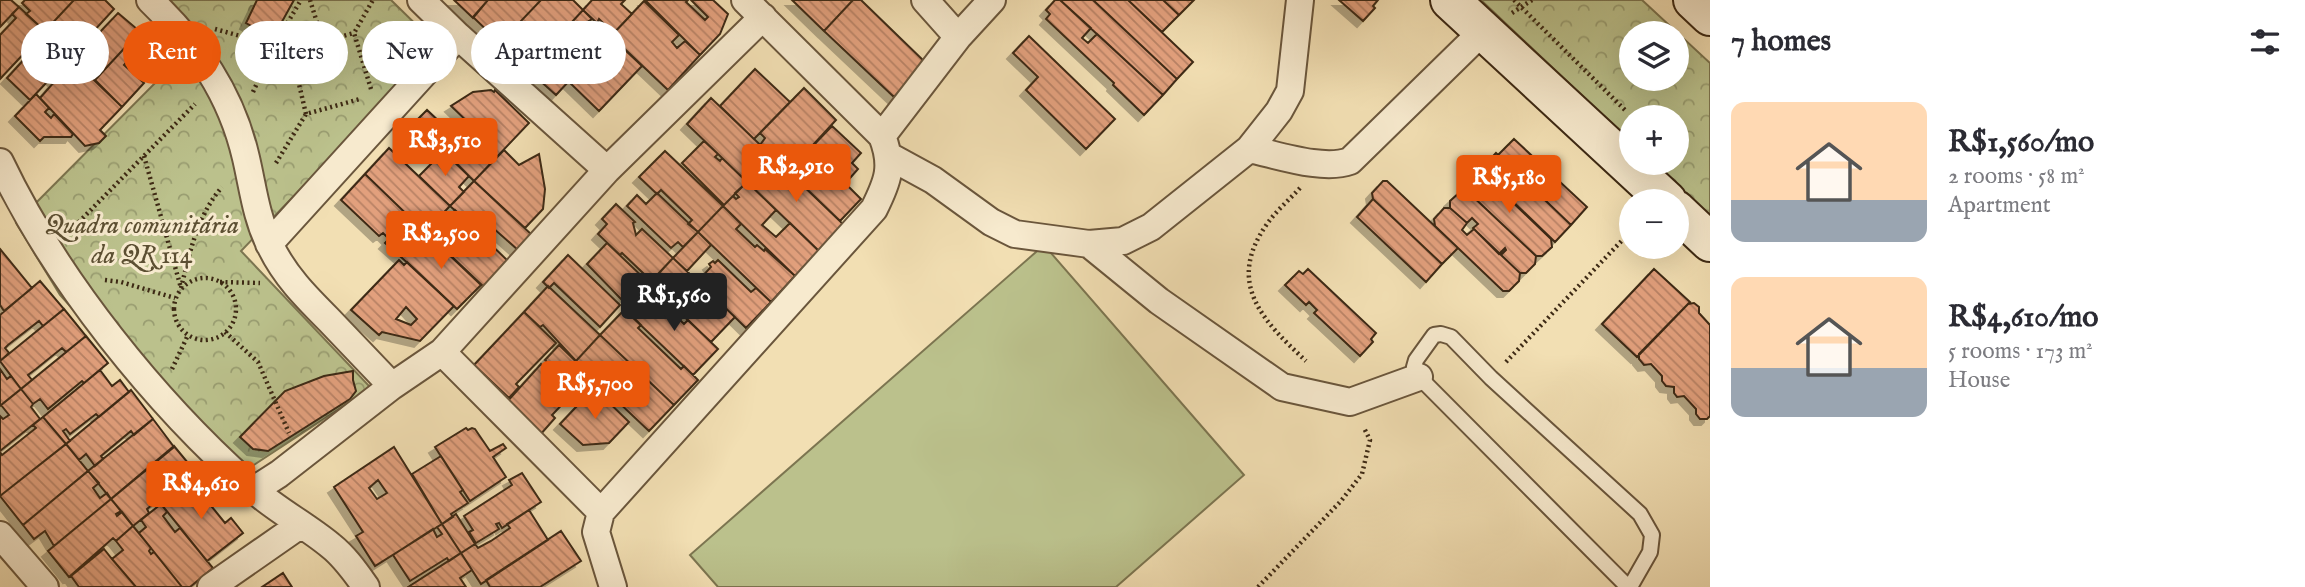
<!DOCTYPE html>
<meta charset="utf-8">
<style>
:root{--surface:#fff;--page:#f7f7f7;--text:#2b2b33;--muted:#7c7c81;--accent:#ea580c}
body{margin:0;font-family:"IM FELL English",serif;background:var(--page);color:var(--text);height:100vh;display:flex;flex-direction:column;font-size:26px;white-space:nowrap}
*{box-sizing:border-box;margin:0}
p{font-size:23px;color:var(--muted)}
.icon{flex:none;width:38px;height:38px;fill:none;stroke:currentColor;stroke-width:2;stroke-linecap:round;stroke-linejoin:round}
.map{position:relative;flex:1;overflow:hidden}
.drawer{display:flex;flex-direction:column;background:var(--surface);width:595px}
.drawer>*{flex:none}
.hud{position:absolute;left:21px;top:21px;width:665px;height:63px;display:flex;gap:14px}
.buttons{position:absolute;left:1619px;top:21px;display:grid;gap:14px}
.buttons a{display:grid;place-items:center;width:70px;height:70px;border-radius:50%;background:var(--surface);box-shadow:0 7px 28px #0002;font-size:35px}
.price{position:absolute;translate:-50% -60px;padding:0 16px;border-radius:7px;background:var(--accent);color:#fff;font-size:23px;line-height:46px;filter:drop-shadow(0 2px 4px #0008)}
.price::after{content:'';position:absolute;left:50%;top:42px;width:21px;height:16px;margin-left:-10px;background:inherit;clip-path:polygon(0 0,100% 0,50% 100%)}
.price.current{background:#222;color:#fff}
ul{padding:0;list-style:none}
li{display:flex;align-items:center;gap:21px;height:175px;padding:0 21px}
li span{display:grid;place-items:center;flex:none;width:196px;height:140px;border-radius:14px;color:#555}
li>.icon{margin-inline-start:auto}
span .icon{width:84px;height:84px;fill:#fffc;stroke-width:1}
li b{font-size:30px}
h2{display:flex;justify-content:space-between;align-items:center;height:84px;padding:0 21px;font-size:30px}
.pill{padding:0 24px;border-radius:32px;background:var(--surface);box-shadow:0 7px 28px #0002;font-size:24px;line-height:63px}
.pill.current{background:var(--accent);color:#fff}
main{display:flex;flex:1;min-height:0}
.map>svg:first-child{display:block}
.park{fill:url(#park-crowns);stroke:#7c7550;stroke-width:2;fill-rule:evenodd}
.garden{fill:#bbc18c;stroke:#7c7550;stroke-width:2}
.building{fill:url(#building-back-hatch);stroke:#3d2914;stroke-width:2;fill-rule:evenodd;filter:url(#shadow)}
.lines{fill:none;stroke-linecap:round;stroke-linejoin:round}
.lane-casing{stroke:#6a563c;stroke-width:18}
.street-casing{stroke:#6a563c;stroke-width:30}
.secondary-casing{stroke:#3d2914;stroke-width:42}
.path{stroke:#3d2914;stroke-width:4.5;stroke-dasharray:2 3.5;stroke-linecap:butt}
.lane{stroke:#f7eace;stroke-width:14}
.street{stroke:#f7eace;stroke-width:26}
.secondary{stroke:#f7eace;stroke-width:38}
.labels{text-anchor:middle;stroke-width:6;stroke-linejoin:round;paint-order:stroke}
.park-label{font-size:26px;font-style:italic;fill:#5c4f32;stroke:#f7eace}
</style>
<main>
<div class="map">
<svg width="1710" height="587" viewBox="0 0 1710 587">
<defs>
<pattern id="park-crowns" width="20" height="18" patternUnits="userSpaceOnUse" patternTransform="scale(1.75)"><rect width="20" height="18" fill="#bbc18c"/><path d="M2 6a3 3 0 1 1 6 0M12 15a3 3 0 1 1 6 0" fill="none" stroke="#999d71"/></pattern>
<pattern id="building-back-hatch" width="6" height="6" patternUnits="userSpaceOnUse" patternTransform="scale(1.75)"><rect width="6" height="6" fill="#e2a07d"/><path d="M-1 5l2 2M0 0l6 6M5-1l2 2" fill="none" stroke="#b88265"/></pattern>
<filter id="shadow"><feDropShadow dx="-6" dy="6" stdDeviation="0" flood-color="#0004"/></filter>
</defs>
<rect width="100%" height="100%" fill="#f2dfb3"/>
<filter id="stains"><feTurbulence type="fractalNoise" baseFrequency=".00286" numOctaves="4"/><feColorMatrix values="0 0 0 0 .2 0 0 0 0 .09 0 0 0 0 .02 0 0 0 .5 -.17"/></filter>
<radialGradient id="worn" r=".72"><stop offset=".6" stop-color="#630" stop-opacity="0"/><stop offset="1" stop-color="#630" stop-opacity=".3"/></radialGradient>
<!-- park -->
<path class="park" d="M 142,0 L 391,0 L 438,46 L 241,251 L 371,388 L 228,482 L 60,295 L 16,223 L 185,53 Z
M 1481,0 L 1642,0 L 1710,63 L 1710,216 L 1653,163 L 1676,163 L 1676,117 L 1631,117 L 1631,142 ZM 1631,33 L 1676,33 L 1676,79 L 1631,79 Z"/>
<!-- garden -->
<path class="garden" d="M 1044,245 L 1244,475 L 1116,587 L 718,587 L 690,555 Z"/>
<!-- building -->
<path class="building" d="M 0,0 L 11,0 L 19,7 L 0,27 Z
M 25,0 L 74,0 L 45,31 L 26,14 L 30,11 L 22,3 Z
M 74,0 L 105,0 L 114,9 L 70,57 L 45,31 Z
M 257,0 L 294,0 L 273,38 L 246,23 Z
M 454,0 L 488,0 L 473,18 Z
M 488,0 L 541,0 L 500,43 L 473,17 Z
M 541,0 L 573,0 L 583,10 L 528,70 L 500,43 Z
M 592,0 L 625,0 L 621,4 L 632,14 L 611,36 L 601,26 L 603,23 L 599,19 L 597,23 L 583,10 Z
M 645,0 L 688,0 L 686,2 L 705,20 L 708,17 L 691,0 L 713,0 L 728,14 L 720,34 L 700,55 Z
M 792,0 L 853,0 L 824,31 Z
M 853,0 L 861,0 L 926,63 L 894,97 L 824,31 Z
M 1055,0 L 1060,0 L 1091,28 L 1082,38 L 1088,43 L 1097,34 L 1163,95 L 1144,115 L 1113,85 L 1114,83 L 1046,19 L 1050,14 L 1046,10 Z
M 1060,0 L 1093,0 L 1177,79 L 1163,95 Z
M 1093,0 L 1128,0 L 1193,62 L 1177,79 Z
M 1128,0 L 1163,0 L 1179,15 L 1162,32 Z
M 1163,0 L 1194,0 L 1179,15 Z
M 1339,0 L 1378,0 L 1373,6 L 1375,8 L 1363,21 Z
M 644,1 L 679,35 L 672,42 L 677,48 L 685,41 L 700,55 L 668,90 L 611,36 Z
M 19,7 L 45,31 L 0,79 L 0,35 L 16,18 L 12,14 Z
M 583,10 L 592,19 L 589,21 L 608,39 L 556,95 L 528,70 L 543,52 L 547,56 L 550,52 L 547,49 L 569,25 L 575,30 L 577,27 L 572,22 Z
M 118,13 L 138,30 L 142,26 L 143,28 L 95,80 L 77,63 L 83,57 L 79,54 Z
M 143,28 L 171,55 L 157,70 L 137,51 L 124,65 L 144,83 L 122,107 L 95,80 Z
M 611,36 L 621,45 L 616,49 L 620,53 L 624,49 L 642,66 L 599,111 L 568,81 Z
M 1029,36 L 1115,119 L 1086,149 L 1026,90 L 1038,77 L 1013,53 Z
M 40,42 L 64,64 L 30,100 L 7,78 Z
M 70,57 L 122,107 L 100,130 L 106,136 L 99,143 L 85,146 L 40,98 L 55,81 L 51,77 Z
M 755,69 L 790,102 L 754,139 L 720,106 Z
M 804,88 L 836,120 L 790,170 L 760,145 L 765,138 L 760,133 Z
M 491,90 L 494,92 L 495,90 L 529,123 L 474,181 L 414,123 L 427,110 L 460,141 L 473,127 L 451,106 L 473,92 Z
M 36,94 L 49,108 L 45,112 L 51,118 L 54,114 L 73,134 L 71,137 L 44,137 L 40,141 L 15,116 Z
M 711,98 L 772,156 L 747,182 L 687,124 Z
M 832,126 L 861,153 L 852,163 L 858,169 L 843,186 L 807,152 Z
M 1514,139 L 1587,207 L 1571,225 L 1498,155 Z
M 704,141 L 718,154 L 715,157 L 720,161 L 722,158 L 747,182 L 724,205 L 682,163 Z
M 389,148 L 450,206 L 425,232 L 365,174 Z
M 504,150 L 519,165 L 539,154 L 545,189 L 543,209 L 525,228 L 474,181 Z
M 444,151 L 469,176 L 459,187 L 464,192 L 450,206 L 419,176 Z
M 665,151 L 723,206 L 698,232 L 688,224 L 692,220 L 661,190 L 657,194 L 639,177 Z
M 807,152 L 843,186 L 845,183 L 861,199 L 840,221 L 789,172 Z
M 1496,153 L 1571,225 L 1555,242 L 1480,170 Z
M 772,156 L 844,225 L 819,251 L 747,182 Z
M 365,174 L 425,232 L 401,257 L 385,243 L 389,239 L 383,233 L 379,236 L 341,200 Z
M 1476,174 L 1482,174 L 1501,191 L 1495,198 L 1498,200 L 1504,194 L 1551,239 L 1552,247 L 1542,256 L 1536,256 L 1467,191 L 1467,184 Z
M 474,181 L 532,235 L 518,250 L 492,227 L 483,236 L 450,206 Z
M 1383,181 L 1387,181 L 1458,248 L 1442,264 L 1373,199 L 1372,193 Z
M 747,182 L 776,210 L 762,225 L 776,237 L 790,223 L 819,251 L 795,276 L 723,206 L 733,196 L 736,199 L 739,197 L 735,193 Z
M 1467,191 L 1536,256 L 1535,264 L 1526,273 L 1520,273 L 1501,255 L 1506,250 L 1505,248 L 1499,254 L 1473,228 L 1478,224 L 1472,218 L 1467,223 L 1450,208 L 1450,201 L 1460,192 Z
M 657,193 L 698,232 L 683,247 L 678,242 L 671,248 L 627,206 L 637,195 L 646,204 Z
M 1373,199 L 1442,264 L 1426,282 L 1357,217 Z
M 616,204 L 635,222 L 633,223 L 636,235 L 642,229 L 673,258 L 649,284 L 642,277 L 644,274 L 622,253 L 620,255 L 598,234 L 607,224 L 602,219 Z
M 723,206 L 741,224 L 736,229 L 755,247 L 757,245 L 764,251 L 765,249 L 795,276 L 771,302 L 698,232 Z
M 1444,208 L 1450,208 L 1467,223 L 1462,230 L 1467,235 L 1474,229 L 1520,273 L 1519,281 L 1509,291 L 1503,291 L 1435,226 L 1434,219 Z
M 455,210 L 508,261 L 484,287 L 431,237 L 438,230 L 432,224 L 443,214 L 448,218 Z
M 425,232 L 481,285 L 457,309 L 401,257 Z
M 698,232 L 711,245 L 687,271 L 673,258 Z
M 607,243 L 649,283 L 634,297 L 630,292 L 622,300 L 587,264 Z
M 0,249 L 32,288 L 4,311 L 0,305 Z
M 568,255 L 620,305 L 600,327 L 554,283 L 549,288 L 543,282 Z
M 673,258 L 735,317 L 711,342 L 658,292 L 666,284 L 657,275 Z
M 399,260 L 404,265 L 407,262 L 454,306 L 420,341 L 382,332 L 379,335 L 351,310 ZM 406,307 L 417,319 L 411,325 L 396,319 Z
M 718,260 L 751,292 L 756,288 L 771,302 L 746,328 L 698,281 L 711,267 L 709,264 L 713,261 L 715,263 Z
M 1308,269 L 1376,333 L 1371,339 L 1373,342 L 1360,356 L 1314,313 L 1317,310 L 1309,302 L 1306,305 L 1285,285 L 1299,271 L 1303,274 Z
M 1654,269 L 1690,302 L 1637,357 L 1602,324 Z
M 40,281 L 64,309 L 43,326 L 39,321 L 8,345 L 5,348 L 9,353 L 0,361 L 0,315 Z
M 548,286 L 600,335 L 576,361 L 543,325 L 540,327 L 524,312 Z
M 651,291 L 684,324 L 688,320 L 718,349 L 693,375 L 629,314 Z
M 1694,303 L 1699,307 L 1699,313 L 1710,325 L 1710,416 L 1707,419 L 1700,419 L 1696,414 L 1696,409 L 1684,396 L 1677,397 L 1674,393 L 1674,387 L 1666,386 L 1662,381 L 1662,376 L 1651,364 L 1644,365 L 1639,359 L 1639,354 L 1688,304 Z
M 64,309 L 86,336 L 66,352 L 62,348 L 36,369 L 28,375 L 32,380 L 21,389 L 0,361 Z
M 625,309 L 641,325 L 638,328 L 681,369 L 684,366 L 698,380 L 674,405 L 600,335 Z
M 524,312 L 556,343 L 516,384 L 519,387 L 509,398 L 474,365 Z
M 600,335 L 674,405 L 649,431 L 615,399 L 622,391 L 617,387 L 610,394 L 576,361 Z
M 86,336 L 108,363 L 84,383 L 82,381 L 48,409 L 40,399 L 33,404 L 21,389 Z
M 559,345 L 593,378 L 579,392 L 545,360 Z
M 541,364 L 572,394 L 552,415 L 555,418 L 540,435 L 506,403 Z
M 0,369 L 7,379 L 11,376 L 21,389 L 0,406 Z
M 100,370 L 112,386 L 120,380 L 129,392 L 99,417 L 96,414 L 70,434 L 66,429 L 63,431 L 70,441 L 66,444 L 43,417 Z
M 353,371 L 353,380 L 356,391 L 350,399 L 268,451 L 253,449 L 240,437 L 285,391 L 324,376 Z
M 594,388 L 629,422 L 609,443 L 583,445 L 560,424 Z
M 21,389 L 33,404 L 31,407 L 40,419 L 0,451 L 0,416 L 3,419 L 9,415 L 1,405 Z
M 131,390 L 153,419 L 134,435 L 131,431 L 101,456 L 103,459 L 95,466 L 86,454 L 79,460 L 66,444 Z
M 43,417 L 66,444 L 0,496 L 0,452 L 2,455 L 36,428 L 33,425 Z
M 153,419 L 174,447 L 111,499 L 88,471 Z
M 466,428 L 468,430 L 472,428 L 475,429 L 490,451 L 503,444 L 506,448 L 493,457 L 506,477 L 470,501 L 435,447 Z
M 66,444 L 88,471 L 23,525 L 0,496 Z
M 174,446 L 198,475 L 177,491 L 174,487 L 147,509 L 149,513 L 133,526 L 111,499 Z
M 394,447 L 442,524 L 375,566 L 356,536 L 363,532 L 334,487 ZM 378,480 L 387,493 L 377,499 L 369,488 Z
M 441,456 L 463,490 L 460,492 L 468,503 L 451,514 L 453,517 L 442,524 L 412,474 Z
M 88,471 L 99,483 L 93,488 L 100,498 L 107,493 L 111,499 L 54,546 L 45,531 L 34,539 L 23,525 Z
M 522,473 L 541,502 L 502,528 L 499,523 L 496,524 L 499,529 L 476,543 L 469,532 L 473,530 L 464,516 L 512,485 L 509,480 Z
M 191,481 L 225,523 L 231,518 L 243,533 L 207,561 L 161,504 Z
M 111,499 L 121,511 L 116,514 L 117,516 L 122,512 L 133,526 L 116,541 L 113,538 L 69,577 L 48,551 Z
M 161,504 L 167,512 L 163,516 L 175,532 L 180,528 L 213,568 L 190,587 L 182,587 L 139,533 L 146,527 L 141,520 Z
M 529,510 L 548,540 L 481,584 L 461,553 L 475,544 L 478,548 L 491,541 L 510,528 L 507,524 Z
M 456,514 L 475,544 L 461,553 L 442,524 Z
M 442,524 L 461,553 L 449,561 L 447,558 L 410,581 L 393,555 L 433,529 L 437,537 L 442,534 L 437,527 Z
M 133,526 L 151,548 L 149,551 L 151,554 L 154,552 L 182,587 L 136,587 L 112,559 L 123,550 L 116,541 Z
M 561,531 L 581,561 L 540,587 L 490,587 L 486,580 Z
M 104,549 L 112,559 L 136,587 L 79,587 L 71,576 Z
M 461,553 L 472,570 L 460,578 L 466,587 L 408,587 Z
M 283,573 L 292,587 L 262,587 Z"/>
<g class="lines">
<defs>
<path id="lane" d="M 1628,587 L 1419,377 L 1414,367 L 1416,360 L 1434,335 L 1441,334 L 1451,337 L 1491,378 L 1640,514 L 1652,535 L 1650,552 L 1630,587"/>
<path id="street" d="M 150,0 C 197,45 231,93 246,158 C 253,188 256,217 270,245 C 284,275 306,297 329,320 C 350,342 371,364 392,386
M 421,0 L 458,36 L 607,170 L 763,17
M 925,0 L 958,37 L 992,0
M 882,136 L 958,37
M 1249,149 C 1278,155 1323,171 1350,161 L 1483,31
M 889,156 L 933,180 L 991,222 L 1015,234 L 1089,244 L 1123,241 L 1151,227 L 1249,149 L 1279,111 L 1290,91 L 1300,0
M 0,162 C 56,280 156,404 254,490 C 278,511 307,526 331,546 C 345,557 356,573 366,587
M 269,244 L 458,36
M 1089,244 L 1159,301 L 1282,387 L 1350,402 L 1419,377
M 442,352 L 601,512
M 254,490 L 279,474 L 392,386 L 442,352 L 607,170
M 0,535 L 45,587
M 211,587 L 300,525
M 613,587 L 596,532 L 601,512 L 874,209 C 888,181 894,166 882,136 L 745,0"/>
<path id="secondary" d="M 1450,0 L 1667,201
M 1693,0 L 1710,16
M 1676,210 L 1710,242"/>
</defs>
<!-- lane casing -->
<use href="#lane" class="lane-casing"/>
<!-- street casing -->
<use href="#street" class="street-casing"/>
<!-- secondary casing -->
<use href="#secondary" class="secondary-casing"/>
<!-- path -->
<path class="path" d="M 310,0 L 323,42
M 1514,0 L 1627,112
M 1512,13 L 1532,0
M 215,29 L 291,50
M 371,89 L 354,33 L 373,0
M 253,92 L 274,46 L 301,0
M 306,114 L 291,50 L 354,33
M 144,156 L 181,288
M 276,163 L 306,114 L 360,99
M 1300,188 C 1289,200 1276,211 1267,224 C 1225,283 1263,321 1306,361
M 71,230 L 195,104
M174 309a31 31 0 1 1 62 0a31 31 0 1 1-62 0Z
M 105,280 L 121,282 L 175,298
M 220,282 L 260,283
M 181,288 C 190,252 197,216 222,187
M 225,332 L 258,362 L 289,433
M 1506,362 L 1631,231
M 172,369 L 188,335
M 1258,587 L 1341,501 L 1362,474 L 1370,440 L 1364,428"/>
<!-- lane -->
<use href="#lane" class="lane"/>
<!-- street -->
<use href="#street" class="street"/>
<!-- secondary -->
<use href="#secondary" class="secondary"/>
</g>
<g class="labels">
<!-- park labels -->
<g class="park-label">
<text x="142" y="233">Quadra comunitária<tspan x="142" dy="30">da QR 114</tspan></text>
</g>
</g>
<rect width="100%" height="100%" filter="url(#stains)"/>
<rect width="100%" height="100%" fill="url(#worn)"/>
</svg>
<div class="buttons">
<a><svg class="icon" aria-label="layers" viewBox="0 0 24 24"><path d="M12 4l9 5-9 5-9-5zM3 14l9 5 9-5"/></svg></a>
<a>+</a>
<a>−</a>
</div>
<b class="price" style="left:445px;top:178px">R$3,510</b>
<b class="price" style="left:796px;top:204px">R$2,910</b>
<b class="price" style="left:1509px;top:215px">R$5,180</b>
<b class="price" style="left:441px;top:271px">R$2,500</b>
<b class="price current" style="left:674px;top:333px">R$1,560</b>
<b class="price" style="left:595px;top:421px">R$5,700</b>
<b class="price" style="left:201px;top:521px">R$4,610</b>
<div class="hud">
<a class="pill">Buy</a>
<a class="pill current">Rent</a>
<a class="pill">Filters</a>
<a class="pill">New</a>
<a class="pill">Apartment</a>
</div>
</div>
<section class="drawer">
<h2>7 homes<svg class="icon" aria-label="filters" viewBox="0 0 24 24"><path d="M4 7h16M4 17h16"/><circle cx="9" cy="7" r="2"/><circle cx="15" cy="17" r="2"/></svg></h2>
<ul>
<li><span style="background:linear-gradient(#ffd9b3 70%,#9aa5b1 0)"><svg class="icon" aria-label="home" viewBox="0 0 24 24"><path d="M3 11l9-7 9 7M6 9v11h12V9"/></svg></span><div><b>R$1,560/mo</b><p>2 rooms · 58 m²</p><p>Apartment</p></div></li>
<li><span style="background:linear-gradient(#ffd9b3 65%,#9aa5b1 0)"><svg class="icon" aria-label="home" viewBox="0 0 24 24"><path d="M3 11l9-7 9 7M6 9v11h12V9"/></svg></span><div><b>R$4,610/mo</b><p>5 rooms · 173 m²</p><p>House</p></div></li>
</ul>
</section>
</main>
